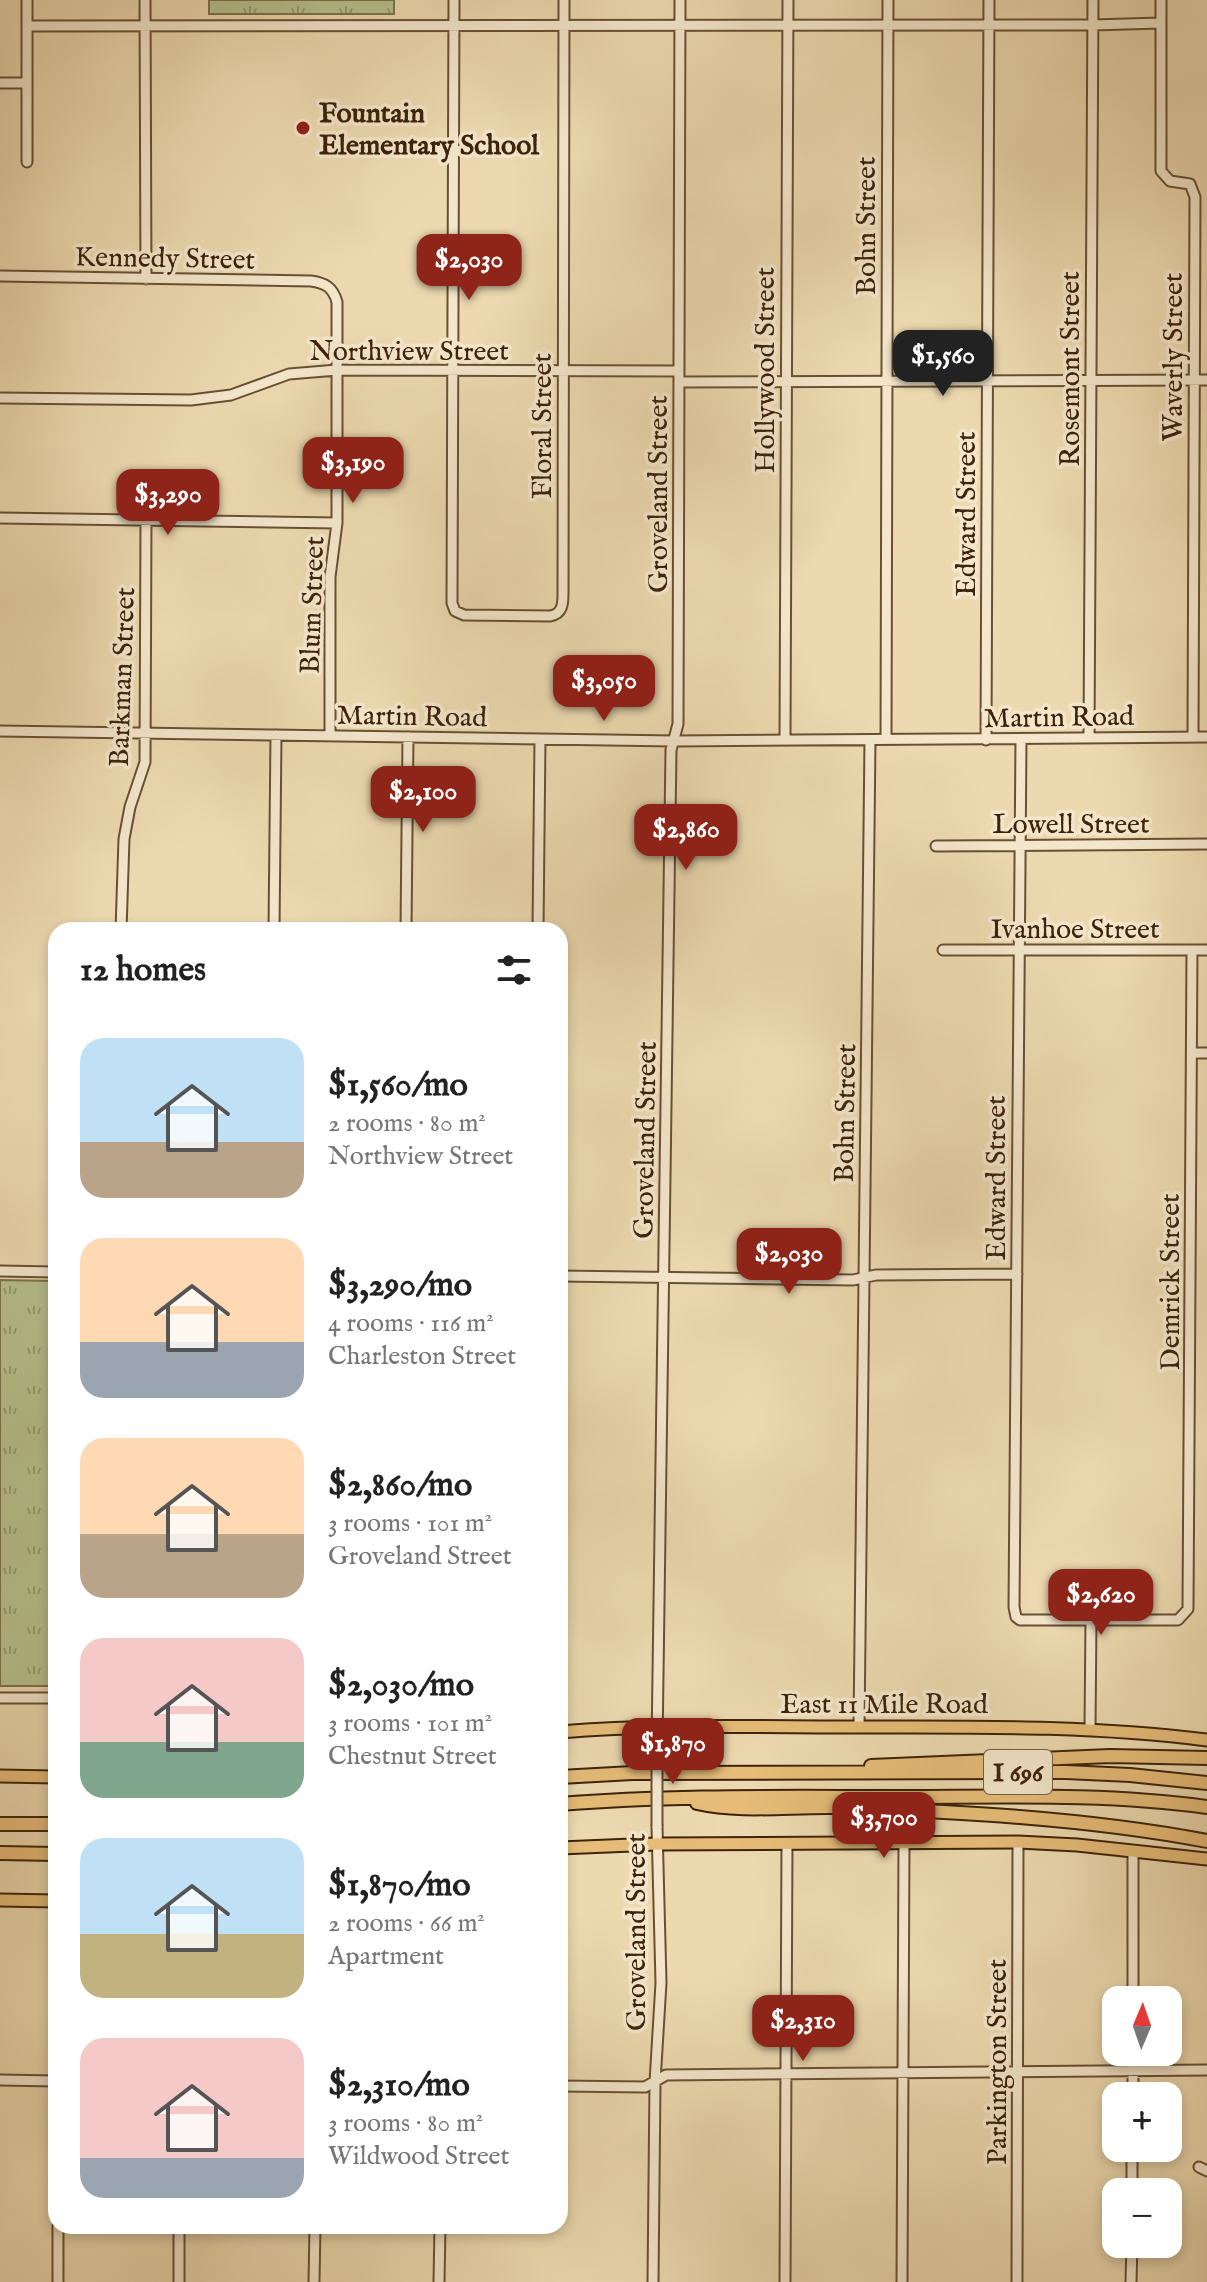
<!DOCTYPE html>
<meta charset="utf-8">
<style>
:root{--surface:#fff;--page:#f6f6f6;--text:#222;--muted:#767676;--accent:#8f2418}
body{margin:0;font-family:"IM FELL English",serif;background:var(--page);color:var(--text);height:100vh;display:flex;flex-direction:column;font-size:30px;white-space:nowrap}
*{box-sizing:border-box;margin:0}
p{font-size:26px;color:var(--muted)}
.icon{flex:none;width:44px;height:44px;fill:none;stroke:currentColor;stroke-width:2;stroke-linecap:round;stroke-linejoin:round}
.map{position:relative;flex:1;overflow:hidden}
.sheet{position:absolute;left:48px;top:922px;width:520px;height:1312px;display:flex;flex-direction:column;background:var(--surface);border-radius:24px;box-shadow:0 4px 12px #0003}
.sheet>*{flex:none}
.needle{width:52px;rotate:2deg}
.controls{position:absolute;left:1102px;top:1986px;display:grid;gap:16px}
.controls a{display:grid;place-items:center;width:80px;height:80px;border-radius:16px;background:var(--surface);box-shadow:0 4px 12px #0003;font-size:40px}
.price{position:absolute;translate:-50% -68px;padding:0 18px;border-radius:16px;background:var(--accent);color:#fff;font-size:26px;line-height:52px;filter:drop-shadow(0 2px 4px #0008)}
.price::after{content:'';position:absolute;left:50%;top:48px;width:24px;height:18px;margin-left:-12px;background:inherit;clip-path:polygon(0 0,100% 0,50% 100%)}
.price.current{background:#222;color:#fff}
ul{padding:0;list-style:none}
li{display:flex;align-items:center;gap:24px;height:200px;padding:0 32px}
li span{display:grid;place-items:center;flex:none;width:224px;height:160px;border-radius:24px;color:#555}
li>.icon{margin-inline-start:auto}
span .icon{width:96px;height:96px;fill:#fffc;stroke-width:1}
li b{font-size:34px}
h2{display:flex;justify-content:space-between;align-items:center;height:96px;padding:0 32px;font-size:34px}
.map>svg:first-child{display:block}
.park{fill:url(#park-tufts);stroke:#7a724b;stroke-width:2}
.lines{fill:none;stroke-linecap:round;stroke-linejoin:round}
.minor-casing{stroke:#695033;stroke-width:13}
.major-casing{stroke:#3d230a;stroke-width:15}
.highway-casing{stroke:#3d230a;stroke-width:16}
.minor{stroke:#f3e6cb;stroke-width:9}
.major{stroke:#e6bc78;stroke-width:11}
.highway{stroke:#e6bc78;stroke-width:12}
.minor-bridge-casing{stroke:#695033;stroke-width:13;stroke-linecap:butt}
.minor-bridge{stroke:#f3e6cb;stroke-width:9}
.poi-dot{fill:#8f2418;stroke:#f3e6cb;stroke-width:3}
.labels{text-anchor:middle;stroke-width:7;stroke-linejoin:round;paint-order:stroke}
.shield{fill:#f3e6cb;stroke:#745e44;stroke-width:2}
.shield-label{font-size:26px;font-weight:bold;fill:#3d230a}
.poi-label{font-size:28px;font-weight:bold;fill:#3d230a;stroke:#f3e6cb;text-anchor:start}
.street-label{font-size:28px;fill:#3d230a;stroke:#f3e6cb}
</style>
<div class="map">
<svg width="1207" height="2282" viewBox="0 0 1207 2282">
<defs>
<pattern id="park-tufts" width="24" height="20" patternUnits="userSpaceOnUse" patternTransform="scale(2)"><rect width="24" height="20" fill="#b6c08c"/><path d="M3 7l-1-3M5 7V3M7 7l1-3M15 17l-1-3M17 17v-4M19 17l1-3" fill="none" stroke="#959c71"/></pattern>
</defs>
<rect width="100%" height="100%" fill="#ecd9af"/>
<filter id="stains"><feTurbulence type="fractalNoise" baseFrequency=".0025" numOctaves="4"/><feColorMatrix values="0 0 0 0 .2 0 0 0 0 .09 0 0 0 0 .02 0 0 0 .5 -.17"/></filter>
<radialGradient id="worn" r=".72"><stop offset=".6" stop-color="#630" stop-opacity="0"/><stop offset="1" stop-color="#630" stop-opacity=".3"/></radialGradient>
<!-- park -->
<path class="park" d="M 209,0 L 394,0 L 394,14 L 209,14 Z
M 0,1280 L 56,1281 L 56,1686 L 0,1686 Z"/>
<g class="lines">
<defs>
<path id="minor" d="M 145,0 L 146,279
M 454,0 L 452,603 L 455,611 L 464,615 L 550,616 C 563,614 563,603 563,593 L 564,0
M 1161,0 L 1161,171 L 1170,181 L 1190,184 L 1195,197 L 1193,737
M 27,26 L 1092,25 L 1161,23
M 0,83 L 27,83
M 27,162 L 27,0
M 0,276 L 311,281 C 325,283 333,287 337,302 L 337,523 L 330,577 L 330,736
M 679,382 L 1207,380
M 0,398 L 191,400 L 231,395 L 289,374 L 337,370 L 679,371
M 0,518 L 337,523
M 0,731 L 675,741 L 1207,737
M 1089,738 L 1093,0
M 886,739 L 888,0
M 1021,739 L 1014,1607 L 1016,1617 L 1020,1620 L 1178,1620 L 1188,1609 L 1192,950
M 785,740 L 788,0
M 986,740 L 989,0
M 936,846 L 1207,844
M 121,930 L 124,839 L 130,807 L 145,762 L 146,520
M 274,930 L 276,735
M 406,930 L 408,737
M 538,930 L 540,739
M 943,950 L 1207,950
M 1193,1053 L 1207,1053
M 0,1271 L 56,1272
M 560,1276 L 853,1280 L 876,1275 L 1017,1274
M 0,1698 L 56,1698
M 859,1727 L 870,740
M 1090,1728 L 1091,1620
M 657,1746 L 671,750 L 678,724 L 680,0
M 1133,2000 L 1133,1851
M 0,2080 L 56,2081
M 560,2086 L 645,2087 L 666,2075 L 1207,2070
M 1133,2096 L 1133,2052
M 1199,2167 L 1207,2171
M 1132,2192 L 1132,2148
M 58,2282 L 58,2226
M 179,2282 L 179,2226
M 314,2282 L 315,2226
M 439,2282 L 440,2226
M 653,2282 L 655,2082 L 661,1983 L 657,1826
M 785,2282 L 787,1843
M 902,2282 L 904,1843
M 1017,2282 L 1018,1842
M 1131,2282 L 1132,2244"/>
<path id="major" d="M 560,1732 C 657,1724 756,1727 853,1727 C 972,1727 1089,1725 1207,1740
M 0,1776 L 56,1777
M 560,1848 L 656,1844 L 1018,1842 L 1077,1845 L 1207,1859
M 0,1900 L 56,1901"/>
<path id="highway" d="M 871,1766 L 1110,1756 L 1207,1758
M 560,1777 L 632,1773 L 1066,1772 L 1130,1775 L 1207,1783
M 697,1803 C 741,1813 790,1806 836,1807 C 960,1812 1086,1818 1207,1841
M 560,1804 C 672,1795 784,1797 896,1797 C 1000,1797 1104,1793 1207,1807
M 0,1824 L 56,1824
M 0,1853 L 56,1854"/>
</defs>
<!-- minor casing -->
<use href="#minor" class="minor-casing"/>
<!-- major casing -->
<use href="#major" class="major-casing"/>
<!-- highway casing -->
<use href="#highway" class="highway-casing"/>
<!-- minor -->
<use href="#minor" class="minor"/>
<!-- major -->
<use href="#major" class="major"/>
<!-- highway -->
<use href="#highway" class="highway"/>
<defs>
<path id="minor-bridge" d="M 657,1826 L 657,1746"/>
</defs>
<!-- minor-bridge casing -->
<use href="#minor-bridge" class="minor-bridge-casing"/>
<!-- minor-bridge -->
<use href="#minor-bridge" class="minor-bridge"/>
</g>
<!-- markers -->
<circle class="poi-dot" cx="303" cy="128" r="8"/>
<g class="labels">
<!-- shield labels -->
<rect class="shield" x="984" y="1750" width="68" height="44" rx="6"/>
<g class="shield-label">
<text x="1018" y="1781">I 696</text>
</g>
<!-- poi labels -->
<g class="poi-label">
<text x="319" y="122">Fountain<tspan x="319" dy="32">Elementary School</tspan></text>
</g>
<!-- street labels -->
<g class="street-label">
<text transform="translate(865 226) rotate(-90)" y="10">Bohn Street</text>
<text transform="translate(165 257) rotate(1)" y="10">Kennedy Street</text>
<text x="409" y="360">Northview Street</text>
<text transform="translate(1172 357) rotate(-90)" y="10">Waverly Street</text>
<text transform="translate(1069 369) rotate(-90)" y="10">Rosemont Street</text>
<text transform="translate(764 370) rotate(-90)" y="10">Hollywood Street</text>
<text transform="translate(541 426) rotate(-90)" y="10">Floral Street</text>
<text transform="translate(657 494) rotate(-90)" y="10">Groveland Street</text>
<text transform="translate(965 514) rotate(-90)" y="10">Edward Street</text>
<text transform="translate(311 605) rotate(-88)" y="10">Blum Street</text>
<text transform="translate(121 677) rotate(-88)" y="10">Barkman Street</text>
<text transform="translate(412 715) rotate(1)" y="10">Martin Road</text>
<text transform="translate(1059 716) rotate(-1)" y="10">Martin Road</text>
<text x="1071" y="833">Lowell Street</text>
<text x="1075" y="938">Ivanhoe Street</text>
<text transform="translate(844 1113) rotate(-89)" y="10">Bohn Street</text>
<text transform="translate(644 1140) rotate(-89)" y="10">Groveland Street</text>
<text transform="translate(995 1178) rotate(-90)" y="10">Edward Street</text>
<text transform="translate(1169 1282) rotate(-90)" y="10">Demrick Street</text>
<text x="884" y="1713">East 11 Mile Road</text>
<text transform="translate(635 1932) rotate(-90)" y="10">Groveland Street</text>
<text transform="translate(996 2062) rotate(-90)" y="10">Parkington Street</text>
</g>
</g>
<rect width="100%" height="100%" filter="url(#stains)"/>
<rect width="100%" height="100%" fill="url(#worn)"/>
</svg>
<div class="controls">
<a><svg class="needle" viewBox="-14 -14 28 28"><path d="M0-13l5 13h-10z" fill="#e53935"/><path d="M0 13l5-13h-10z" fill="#767676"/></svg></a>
<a>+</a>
<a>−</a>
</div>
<b class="price" style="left:469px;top:302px">$2,030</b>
<b class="price current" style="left:943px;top:398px">$1,560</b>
<b class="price" style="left:353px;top:505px">$3,190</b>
<b class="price" style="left:168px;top:537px">$3,290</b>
<b class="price" style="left:604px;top:723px">$3,050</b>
<b class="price" style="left:423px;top:834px">$2,100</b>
<b class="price" style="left:686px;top:872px">$2,860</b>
<b class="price" style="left:789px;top:1296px">$2,030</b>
<b class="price" style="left:1101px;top:1637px">$2,620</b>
<b class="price" style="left:673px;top:1786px">$1,870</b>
<b class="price" style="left:884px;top:1860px">$3,700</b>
<b class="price" style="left:803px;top:2063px">$2,310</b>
<section class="sheet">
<h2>12 homes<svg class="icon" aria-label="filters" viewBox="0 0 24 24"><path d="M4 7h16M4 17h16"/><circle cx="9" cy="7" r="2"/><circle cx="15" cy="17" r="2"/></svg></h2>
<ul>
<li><span style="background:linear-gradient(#bfe0f5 65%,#b9a48a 0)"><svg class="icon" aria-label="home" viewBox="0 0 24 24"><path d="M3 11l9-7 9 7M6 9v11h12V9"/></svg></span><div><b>$1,560/mo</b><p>2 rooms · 80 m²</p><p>Northview Street</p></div></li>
<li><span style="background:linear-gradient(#ffd9b3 65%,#9aa5b1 0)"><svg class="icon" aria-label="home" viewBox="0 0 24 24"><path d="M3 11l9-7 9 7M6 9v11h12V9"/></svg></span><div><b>$3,290/mo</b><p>4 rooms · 116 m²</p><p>Charleston Street</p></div></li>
<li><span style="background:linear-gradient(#ffd9b3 60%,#b9a48a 0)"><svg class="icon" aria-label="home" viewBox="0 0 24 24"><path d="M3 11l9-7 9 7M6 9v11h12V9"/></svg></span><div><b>$2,860/mo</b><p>3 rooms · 101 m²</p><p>Groveland Street</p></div></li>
<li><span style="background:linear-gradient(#f6c9c9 65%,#7fa58c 0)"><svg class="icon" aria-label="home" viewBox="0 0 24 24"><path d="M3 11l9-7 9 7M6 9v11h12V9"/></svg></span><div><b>$2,030/mo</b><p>3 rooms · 101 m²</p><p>Chestnut Street</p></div></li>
<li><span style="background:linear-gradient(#bfe0f5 60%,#c2b280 0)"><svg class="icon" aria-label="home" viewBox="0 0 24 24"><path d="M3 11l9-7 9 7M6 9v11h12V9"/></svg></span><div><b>$1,870/mo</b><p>2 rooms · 66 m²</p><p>Apartment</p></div></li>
<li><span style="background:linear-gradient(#f6c9c9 75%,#9aa5b1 0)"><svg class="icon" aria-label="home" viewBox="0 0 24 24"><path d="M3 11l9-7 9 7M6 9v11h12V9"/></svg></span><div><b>$2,310/mo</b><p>3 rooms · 80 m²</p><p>Wildwood Street</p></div></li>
</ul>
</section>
</div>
